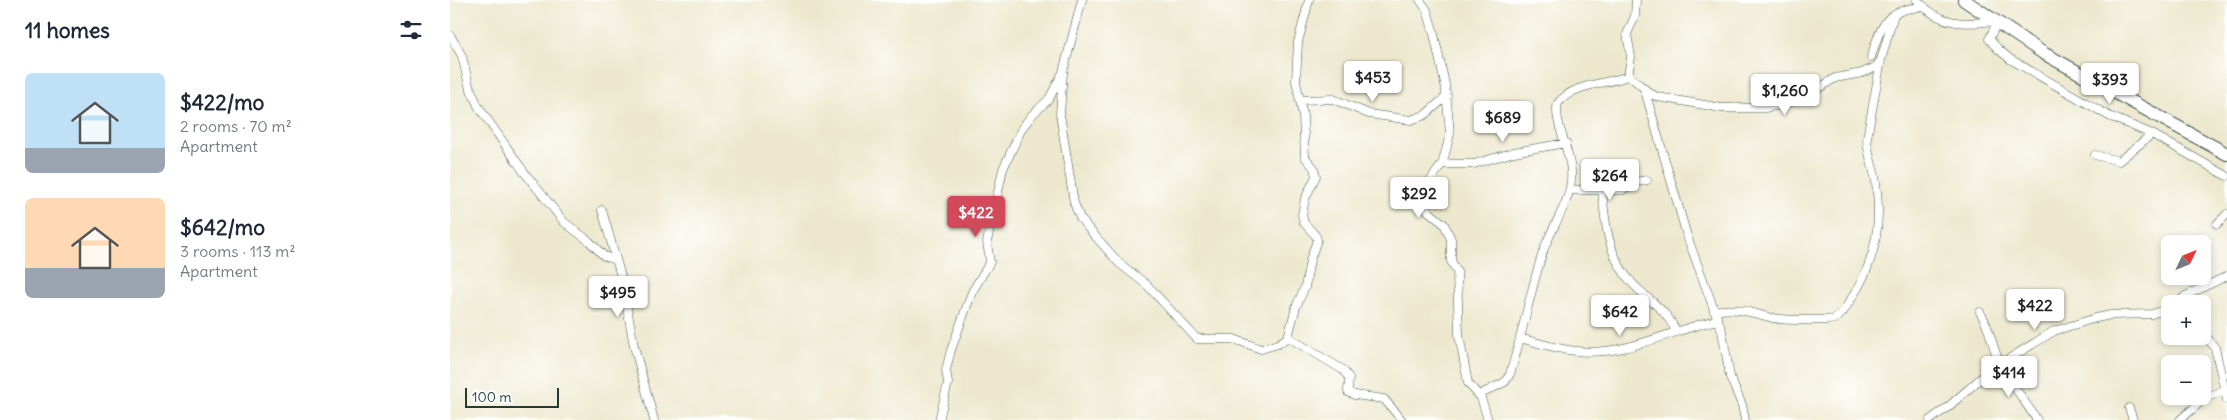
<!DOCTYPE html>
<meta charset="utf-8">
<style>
:root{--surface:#fff;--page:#f2f2f3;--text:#1f2937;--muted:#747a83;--accent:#d1495b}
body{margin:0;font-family:Delius,sans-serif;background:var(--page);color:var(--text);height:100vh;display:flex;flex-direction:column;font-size:19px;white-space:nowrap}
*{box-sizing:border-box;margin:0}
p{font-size:16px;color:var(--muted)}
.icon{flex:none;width:28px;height:28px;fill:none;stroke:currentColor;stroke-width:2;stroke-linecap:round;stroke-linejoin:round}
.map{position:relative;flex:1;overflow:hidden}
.details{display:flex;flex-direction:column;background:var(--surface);width:450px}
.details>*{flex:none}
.needle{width:32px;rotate:47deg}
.tools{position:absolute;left:1711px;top:235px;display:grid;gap:10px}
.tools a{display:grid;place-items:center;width:50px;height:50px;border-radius:8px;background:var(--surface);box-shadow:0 2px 8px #0003;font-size:25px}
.scale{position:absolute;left:15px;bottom:12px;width:94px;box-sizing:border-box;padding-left:5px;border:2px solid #1f3d34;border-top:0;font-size:14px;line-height:18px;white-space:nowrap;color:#1f3d34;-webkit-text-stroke:4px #fff;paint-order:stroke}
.price{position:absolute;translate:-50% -42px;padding:0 11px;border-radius:5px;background:#fff;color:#222;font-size:16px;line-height:32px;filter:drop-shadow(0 1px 2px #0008)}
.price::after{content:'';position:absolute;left:50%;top:30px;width:15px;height:11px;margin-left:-8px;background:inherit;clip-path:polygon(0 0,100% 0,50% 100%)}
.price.on{background:var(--accent);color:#fff}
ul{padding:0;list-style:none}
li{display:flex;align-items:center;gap:15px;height:125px;padding:0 25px}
li span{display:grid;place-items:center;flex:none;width:140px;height:100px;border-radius:8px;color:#555}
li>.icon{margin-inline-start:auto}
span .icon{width:60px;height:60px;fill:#fffc;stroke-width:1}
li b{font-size:21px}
h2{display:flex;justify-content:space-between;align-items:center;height:60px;padding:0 25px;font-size:21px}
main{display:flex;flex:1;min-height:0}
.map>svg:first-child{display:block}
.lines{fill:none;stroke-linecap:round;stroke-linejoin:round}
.minor-casing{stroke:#3e574b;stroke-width:9}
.trunk-casing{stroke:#3e574b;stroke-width:14}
.minor{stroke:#fff;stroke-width:8}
.trunk{stroke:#fff;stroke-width:12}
</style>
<main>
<section class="details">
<h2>11 homes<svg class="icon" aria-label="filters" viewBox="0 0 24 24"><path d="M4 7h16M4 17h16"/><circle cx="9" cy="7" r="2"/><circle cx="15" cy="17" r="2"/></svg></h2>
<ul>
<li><span style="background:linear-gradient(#bfe0f5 75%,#9aa5b1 0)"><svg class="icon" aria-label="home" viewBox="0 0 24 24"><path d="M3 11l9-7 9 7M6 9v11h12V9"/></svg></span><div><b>$422/mo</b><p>2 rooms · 70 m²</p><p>Apartment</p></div></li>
<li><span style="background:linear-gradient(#ffd9b3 70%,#9aa5b1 0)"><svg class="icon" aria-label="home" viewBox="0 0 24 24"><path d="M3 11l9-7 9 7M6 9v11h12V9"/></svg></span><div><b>$642/mo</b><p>3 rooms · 113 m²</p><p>Apartment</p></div></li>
</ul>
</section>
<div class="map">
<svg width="1777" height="420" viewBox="0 0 1777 420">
<rect width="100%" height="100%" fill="#fff"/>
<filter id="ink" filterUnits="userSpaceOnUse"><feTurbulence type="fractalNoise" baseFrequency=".02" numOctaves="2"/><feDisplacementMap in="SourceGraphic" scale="10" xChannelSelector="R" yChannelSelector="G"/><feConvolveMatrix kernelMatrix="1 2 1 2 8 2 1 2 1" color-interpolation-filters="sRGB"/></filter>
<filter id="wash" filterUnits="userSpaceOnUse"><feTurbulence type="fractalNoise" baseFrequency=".0096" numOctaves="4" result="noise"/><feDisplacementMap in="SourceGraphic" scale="20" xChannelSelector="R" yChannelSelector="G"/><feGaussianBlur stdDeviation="1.12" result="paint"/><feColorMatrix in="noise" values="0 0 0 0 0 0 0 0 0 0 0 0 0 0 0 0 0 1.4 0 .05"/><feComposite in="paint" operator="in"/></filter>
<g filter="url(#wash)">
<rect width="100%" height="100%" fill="#ede8cd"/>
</g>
<g filter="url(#ink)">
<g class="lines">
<defs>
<path id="minor" d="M 632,0 L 613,72 L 610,114 L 624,203 L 630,218 L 638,228 L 669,263 L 697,285 L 747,339 L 784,339 L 811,349 L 828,344 L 838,337 L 846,307 L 855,287 L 860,260 L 867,240 L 866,236 L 854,223 L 852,215 L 855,199 L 866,176 L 864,168 L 855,157 L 853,116 L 846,81 L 848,42 L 859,0
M 970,0 L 977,10 L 983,30 L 995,84 L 999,122 L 1000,134 L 995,154 L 992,164 L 978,184 L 974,202 L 978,211 L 994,224 L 1001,239 L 1001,261 L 1007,272 L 1009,335 L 1018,383 L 1031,398 L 1038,420
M 1467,0 C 1490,25 1512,25 1544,21
M 1547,23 L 1539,39 L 1548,49 L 1560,59 L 1659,116 L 1702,134 L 1777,176
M 0,35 L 12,56 L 19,85 L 28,106 L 74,172 L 114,222 L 139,241 L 154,256 L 166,260
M 1421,57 C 1432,23 1436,8 1475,7
M 1178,76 C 1190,82 1195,93 1208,97 L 1272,108 L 1315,108 L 1335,104 L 1357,96 L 1385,78 L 1412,73 L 1426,67 L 1431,60 L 1444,14
M 1195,91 L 1237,236 L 1272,331 L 1280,377 L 1292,405 L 1295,420
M 850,100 L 883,99 L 919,114 L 961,120 L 975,115 L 997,96
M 1645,155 L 1669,161 L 1702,134
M 992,164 L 1024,164 L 1064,152 L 1116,143
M 1120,190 L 1173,190 L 1181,183 L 1197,180
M 1152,190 C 1155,224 1158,257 1182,283 C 1198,300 1215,308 1226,331
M 152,210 L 172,280 L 184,346 L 204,420
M 1767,224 L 1777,214
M 1727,304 L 1735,296 L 1777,276
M 1264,311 C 1292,307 1297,312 1323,318 C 1340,321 1360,320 1377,320 C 1391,320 1394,310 1401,299 C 1425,264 1432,225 1426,183 C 1424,167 1417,153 1417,138 L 1431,60
M 1530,312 C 1540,327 1542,347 1550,363 C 1561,383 1575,402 1587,420
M 1752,331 L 1765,348 L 1777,400
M 838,337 L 893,370 L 899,378 L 898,392 L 905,395 L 934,399 L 952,420
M 1070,338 C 1089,343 1107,349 1126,351 C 1176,357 1220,330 1267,320
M 1029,395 L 1055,382 L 1060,374 C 1073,333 1080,290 1094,249 C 1102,228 1119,203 1121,181 C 1124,156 1102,121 1108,103 C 1126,82 1155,85 1178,76 L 1181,57 L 1177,34 L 1185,16 L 1186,0
M 1679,408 L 1683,420
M 489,420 L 498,383 L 496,370 L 501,350 L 522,292 L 540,262 L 537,242 L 553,169 L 572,128 L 582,115 L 599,99 L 612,74
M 1480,420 L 1498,407 L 1539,371 L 1604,331 L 1646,318 L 1661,315 L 1702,314 L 1720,308
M 1730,420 L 1754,399 L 1774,390"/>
<path id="trunk" d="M 1514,0 L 1593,53 L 1777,154"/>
</defs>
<!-- minor casing -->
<use href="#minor" class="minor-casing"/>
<!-- trunk casing -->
<use href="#trunk" class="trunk-casing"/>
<!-- minor -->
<use href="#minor" class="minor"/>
<!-- trunk -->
<use href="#trunk" class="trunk"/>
</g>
</g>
</svg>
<div class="tools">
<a><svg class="needle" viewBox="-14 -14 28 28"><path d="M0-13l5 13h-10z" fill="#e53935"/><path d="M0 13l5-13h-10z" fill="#747a83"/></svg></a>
<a>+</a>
<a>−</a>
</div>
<div class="scale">100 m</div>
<b class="price" style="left:923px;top:103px">$453</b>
<b class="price" style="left:1660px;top:105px">$393</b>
<b class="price" style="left:1335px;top:116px">$1,260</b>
<b class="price" style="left:1053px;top:143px">$689</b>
<b class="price" style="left:1160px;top:201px">$264</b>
<b class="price" style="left:969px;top:219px">$292</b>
<b class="price on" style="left:526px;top:238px">$422</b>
<b class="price" style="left:168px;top:318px">$495</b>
<b class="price" style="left:1585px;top:331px">$422</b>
<b class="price" style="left:1170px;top:337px">$642</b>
<b class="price" style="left:1559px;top:398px">$414</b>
</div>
</main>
